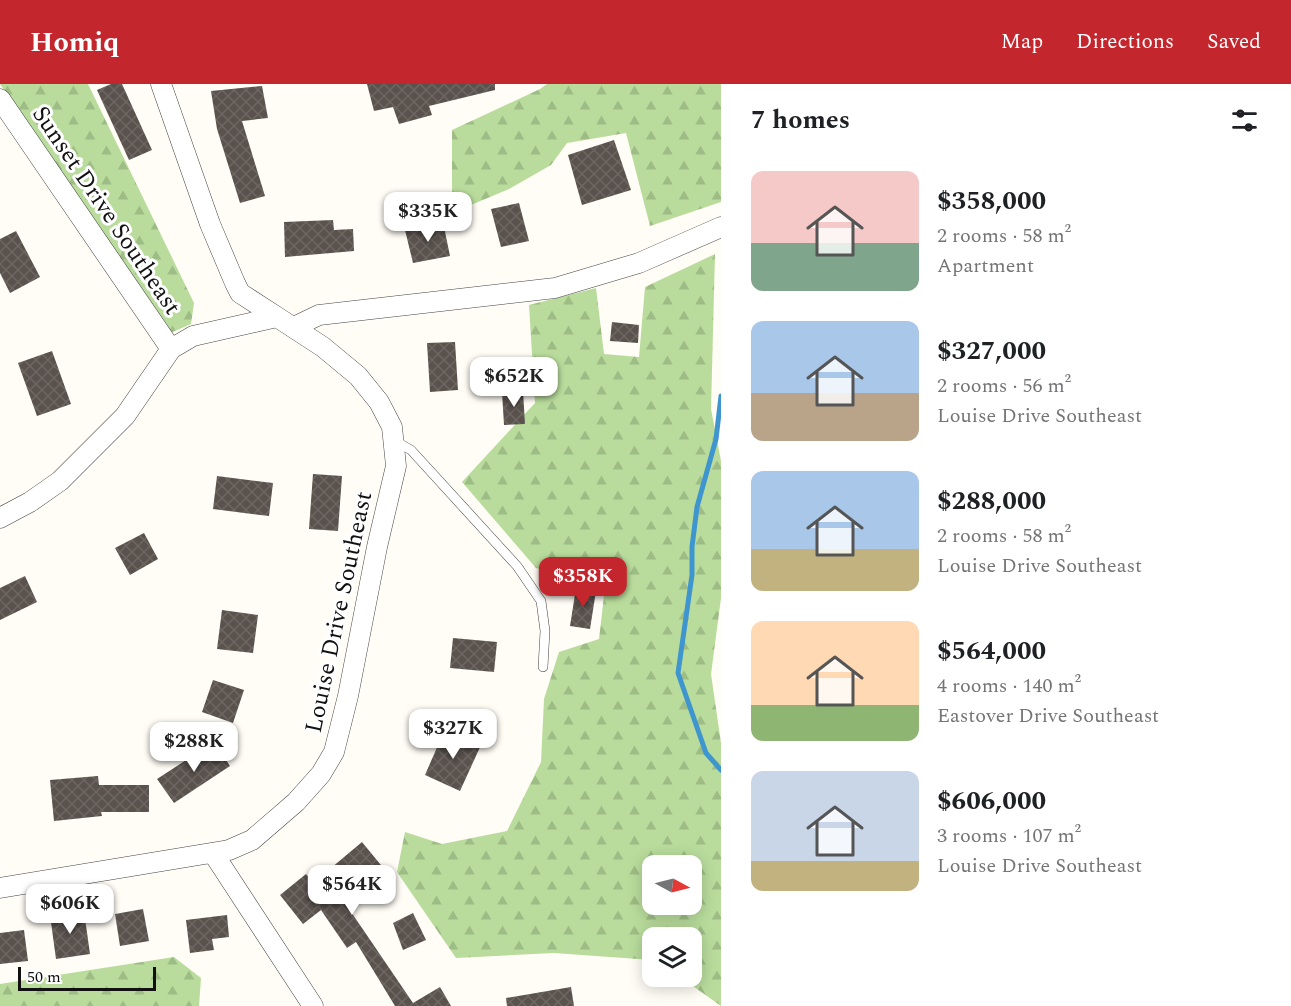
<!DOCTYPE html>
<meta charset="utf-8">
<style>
:root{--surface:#fff;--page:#f2f2f2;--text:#202124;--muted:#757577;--accent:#c4262e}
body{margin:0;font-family:Spectral,serif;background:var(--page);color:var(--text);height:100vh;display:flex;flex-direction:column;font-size:22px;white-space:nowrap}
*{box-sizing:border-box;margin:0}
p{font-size:20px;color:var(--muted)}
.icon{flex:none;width:33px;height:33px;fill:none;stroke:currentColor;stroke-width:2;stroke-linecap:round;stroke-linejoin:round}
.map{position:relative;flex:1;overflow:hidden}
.panel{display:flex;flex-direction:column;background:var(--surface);width:570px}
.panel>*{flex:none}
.needle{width:39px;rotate:97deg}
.buttons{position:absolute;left:642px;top:771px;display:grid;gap:12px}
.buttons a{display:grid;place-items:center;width:60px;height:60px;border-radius:12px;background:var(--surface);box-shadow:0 3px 15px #0003;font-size:30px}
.scale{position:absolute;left:18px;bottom:15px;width:138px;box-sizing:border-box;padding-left:6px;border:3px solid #111;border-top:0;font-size:16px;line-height:21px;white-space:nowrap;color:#111;-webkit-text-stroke:4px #fff;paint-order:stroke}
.price{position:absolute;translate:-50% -51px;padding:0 14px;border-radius:12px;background:#fff;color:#222;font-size:20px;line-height:39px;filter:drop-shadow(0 2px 3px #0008)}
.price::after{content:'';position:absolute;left:50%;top:36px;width:18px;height:14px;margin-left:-9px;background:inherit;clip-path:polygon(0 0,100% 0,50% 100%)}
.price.on{background:var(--accent);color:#fff}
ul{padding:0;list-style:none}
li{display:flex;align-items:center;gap:18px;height:150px;padding:0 30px}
li span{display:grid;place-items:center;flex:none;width:168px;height:120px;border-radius:12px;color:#555}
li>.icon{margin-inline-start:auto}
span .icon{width:72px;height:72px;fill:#fffc;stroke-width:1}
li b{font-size:26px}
h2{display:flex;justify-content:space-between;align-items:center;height:72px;padding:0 30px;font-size:26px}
header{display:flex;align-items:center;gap:36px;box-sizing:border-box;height:84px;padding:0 30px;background:var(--accent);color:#fff}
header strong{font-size:28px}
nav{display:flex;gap:33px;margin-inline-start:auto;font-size:21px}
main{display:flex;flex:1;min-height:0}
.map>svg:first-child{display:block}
.forest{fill:url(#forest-firs);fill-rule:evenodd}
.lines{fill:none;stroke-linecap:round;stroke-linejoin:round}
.stream{stroke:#3f96cf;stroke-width:5}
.building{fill:url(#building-cross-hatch)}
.service-casing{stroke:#444;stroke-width:10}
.minor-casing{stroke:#444;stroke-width:21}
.service{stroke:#fff;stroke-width:9}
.minor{stroke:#fff;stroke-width:20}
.labels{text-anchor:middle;stroke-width:6;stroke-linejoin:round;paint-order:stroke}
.street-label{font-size:24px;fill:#111;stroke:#fff}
</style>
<header>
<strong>Homiq</strong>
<nav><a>Map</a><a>Directions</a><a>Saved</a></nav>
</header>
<main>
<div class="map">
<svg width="721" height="922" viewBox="0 0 721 922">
<defs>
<pattern id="forest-firs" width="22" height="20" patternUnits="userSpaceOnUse" patternTransform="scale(1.5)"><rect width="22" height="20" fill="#b9dc9c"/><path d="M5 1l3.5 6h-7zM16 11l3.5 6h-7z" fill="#9ebc85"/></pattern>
<pattern id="building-cross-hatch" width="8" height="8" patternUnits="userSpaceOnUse" patternTransform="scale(1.5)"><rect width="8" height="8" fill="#5a524d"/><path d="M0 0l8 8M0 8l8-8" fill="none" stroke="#6d6662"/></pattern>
</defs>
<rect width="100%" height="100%" fill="#fffdf5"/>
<!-- forest -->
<path class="forest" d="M 0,0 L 88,0 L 194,219 L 191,240 L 168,250 Z
M 547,0 L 721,0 L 721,118 L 650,142 L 626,49 L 567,59 L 551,81 L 509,105 L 452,129 L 452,46 L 540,5 Z
M 715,170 L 711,325 L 721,377 L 721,514 L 711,590 L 721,659 L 721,922 L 680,893 L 692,892 L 692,854 L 652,854 L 652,876 L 554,869 L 456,874 L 397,788 L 405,748 L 442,760 L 507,747 L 541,678 L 544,615 L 559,568 L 599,555 L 605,503 L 536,484 L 462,398 L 535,319 L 529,221 L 596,204 L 604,270 L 639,273 L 645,203 ZM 652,782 L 692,782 L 692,820 L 652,820 Z
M 174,873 L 201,894 L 199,922 L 0,922 L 0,900 Z"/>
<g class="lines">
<!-- stream -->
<path class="stream" d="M 721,312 L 716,355 L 697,423 L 692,463 L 692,491 L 678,589 L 706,669 L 721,686"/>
</g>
<!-- building -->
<path class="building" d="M 111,0 L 122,0 L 152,66 L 129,76 L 97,6 Z
M 367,0 L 495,0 L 495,6 L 429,22 L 432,31 L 399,40 L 393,23 L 374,27 Z
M 262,2 L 268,34 L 242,37 L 265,112 L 240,119 L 217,45 L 211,7 Z
M 614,56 L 631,106 L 582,121 L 568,71 Z
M 519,119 L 529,157 L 501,163 L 491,125 Z
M 333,136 L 334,146 L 353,145 L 354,167 L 285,173 L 284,138 Z
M 443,138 L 450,172 L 413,179 L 405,146 Z
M 16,147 L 40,193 L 10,209 L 0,189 L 0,155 Z
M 612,238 L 639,241 L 638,259 L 610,257 Z
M 455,258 L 458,306 L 430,308 L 427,259 Z
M 52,267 L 71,320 L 37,332 L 18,279 Z
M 523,307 L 525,340 L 504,341 L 502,308 Z
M 313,390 L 342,392 L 338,447 L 309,445 Z
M 217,392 L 273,399 L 269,432 L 213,425 Z
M 144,449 L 158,475 L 130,491 L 115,464 Z
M 25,492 L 37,518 L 0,536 L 0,504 Z
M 576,504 L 596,507 L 590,545 L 570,542 Z
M 222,526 L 258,531 L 253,569 L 217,565 Z
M 453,554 L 497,558 L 494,588 L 450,584 Z
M 213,596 L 244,606 L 233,639 L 202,628 Z
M 445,645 L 481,661 L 460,707 L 425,691 Z
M 214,658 L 230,682 L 174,719 L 157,695 Z
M 98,692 L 99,701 L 149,701 L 149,728 L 101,728 L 102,732 L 54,737 L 50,696 Z
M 362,758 L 385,786 L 345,819 L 413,919 L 440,903 L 451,922 L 395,922 L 356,858 L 347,864 L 321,826 L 303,840 L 280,811 L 306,790 L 313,799 Z
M 143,825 L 149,857 L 120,862 L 115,830 Z
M 84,827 L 90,870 L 56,875 L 50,831 Z
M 413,829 L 426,856 L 403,866 L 393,839 Z
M 227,831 L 229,853 L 212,855 L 214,866 L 190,869 L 186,836 Z
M 24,846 L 28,877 L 0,880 L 0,849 Z
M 571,903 L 574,922 L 507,922 L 506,914 Z"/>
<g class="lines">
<defs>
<path id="service" d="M 395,357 L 411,366 L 517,482 L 541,517 L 545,547 L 543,583"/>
<path id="minor" d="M 161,0 L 210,140 L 235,199 L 240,209 L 277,233
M 0,15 L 171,265
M 294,243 L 319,231 L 555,204 L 639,179 L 721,143
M 0,434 L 30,418 L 60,397 L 125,332 L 171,265 L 193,252 L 277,233 L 323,263 L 358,292 L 379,318 L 392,343 L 396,382 L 377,463 L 348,612 L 334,668 L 321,690 L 296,718 L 252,756 L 229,766 L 0,804
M 213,769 L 313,922"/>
</defs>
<!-- service casing -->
<use href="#service" class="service-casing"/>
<!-- minor casing -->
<use href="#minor" class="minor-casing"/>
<!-- service -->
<use href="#service" class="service"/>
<!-- minor -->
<use href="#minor" class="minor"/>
</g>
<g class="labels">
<!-- street labels -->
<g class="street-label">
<text transform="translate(107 126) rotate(56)" y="8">Sunset Drive Southeast</text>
<text transform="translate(338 528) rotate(-78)" y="8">Louise Drive Southeast</text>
</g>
</g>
</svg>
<div class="buttons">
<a><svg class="needle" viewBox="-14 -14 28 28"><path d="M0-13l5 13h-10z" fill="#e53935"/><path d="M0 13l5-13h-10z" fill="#757577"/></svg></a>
<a><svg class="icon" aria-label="layers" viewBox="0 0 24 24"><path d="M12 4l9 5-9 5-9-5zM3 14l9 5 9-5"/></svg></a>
</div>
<div class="scale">50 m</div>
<b class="price" style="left:428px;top:159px">$335K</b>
<b class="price" style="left:514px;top:324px">$652K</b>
<b class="price on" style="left:583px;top:524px">$358K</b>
<b class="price" style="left:453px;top:676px">$327K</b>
<b class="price" style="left:194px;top:689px">$288K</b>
<b class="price" style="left:352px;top:832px">$564K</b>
<b class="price" style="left:70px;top:851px">$606K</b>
</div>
<section class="panel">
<h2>7 homes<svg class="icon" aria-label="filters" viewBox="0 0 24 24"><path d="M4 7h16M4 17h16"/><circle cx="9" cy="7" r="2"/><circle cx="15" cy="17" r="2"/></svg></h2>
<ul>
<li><span style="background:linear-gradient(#f6c9c9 60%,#7fa58c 0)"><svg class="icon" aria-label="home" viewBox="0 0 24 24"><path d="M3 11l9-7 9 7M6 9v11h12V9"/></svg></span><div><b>$358,000</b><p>2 rooms · 58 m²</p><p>Apartment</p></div></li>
<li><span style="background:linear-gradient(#a9c7e8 60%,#b9a48a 0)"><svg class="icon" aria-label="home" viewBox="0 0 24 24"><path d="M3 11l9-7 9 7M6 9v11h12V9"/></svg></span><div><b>$327,000</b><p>2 rooms · 56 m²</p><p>Louise Drive Southeast</p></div></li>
<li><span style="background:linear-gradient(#a9c7e8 65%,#c2b280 0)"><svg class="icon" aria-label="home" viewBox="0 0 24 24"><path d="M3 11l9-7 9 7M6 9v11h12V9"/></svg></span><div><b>$288,000</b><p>2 rooms · 58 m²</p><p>Louise Drive Southeast</p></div></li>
<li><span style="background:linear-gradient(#ffd9b3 70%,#8fb573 0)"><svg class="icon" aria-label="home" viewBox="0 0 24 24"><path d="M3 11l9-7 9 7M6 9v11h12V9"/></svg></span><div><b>$564,000</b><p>4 rooms · 140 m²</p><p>Eastover Drive Southeast</p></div></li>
<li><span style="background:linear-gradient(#c9d6e8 75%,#c2b280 0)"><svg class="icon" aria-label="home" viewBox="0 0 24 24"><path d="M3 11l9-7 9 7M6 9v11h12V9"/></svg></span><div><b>$606,000</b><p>3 rooms · 107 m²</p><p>Louise Drive Southeast</p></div></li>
</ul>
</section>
</main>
